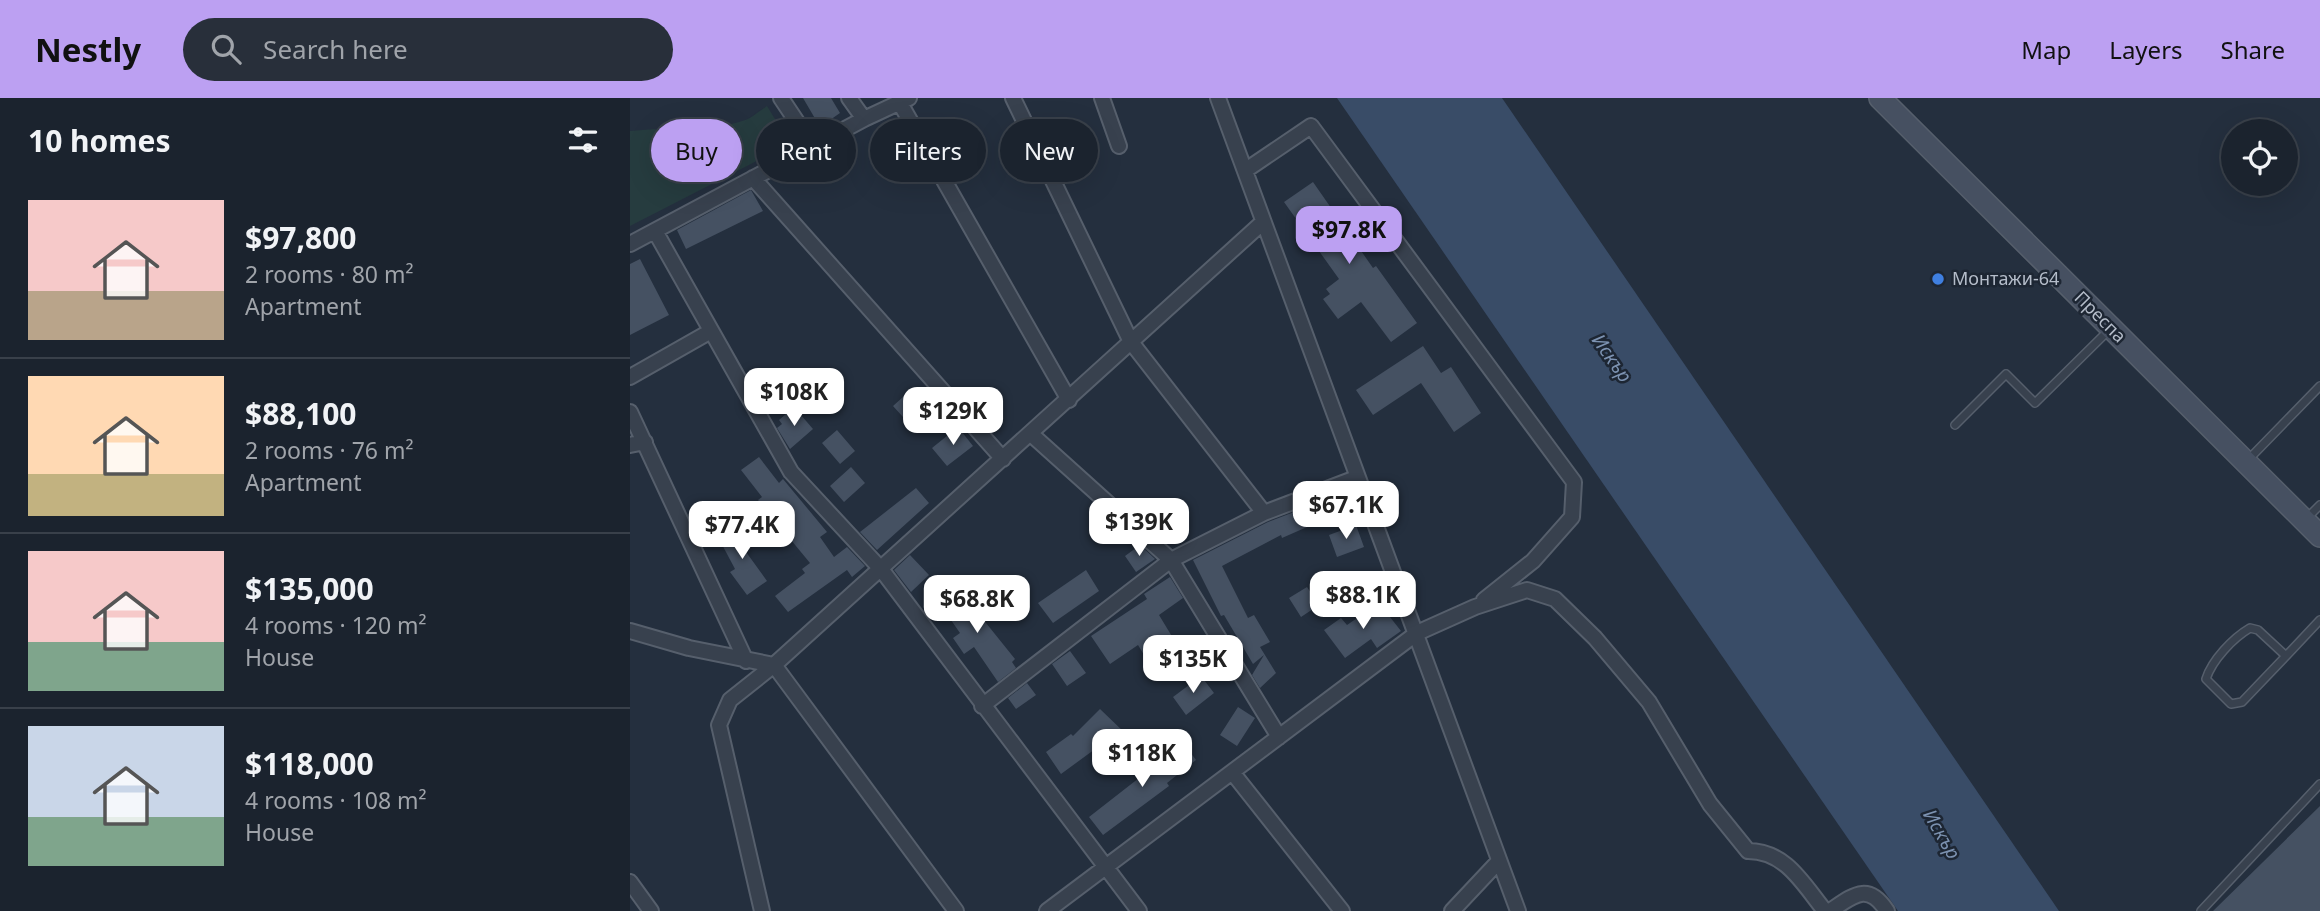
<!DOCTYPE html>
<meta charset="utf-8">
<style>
:root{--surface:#1b232e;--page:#282f3a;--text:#f1f3f6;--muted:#a0a4aa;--line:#39404a;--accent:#bca0f2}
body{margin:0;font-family:"Noto Sans",sans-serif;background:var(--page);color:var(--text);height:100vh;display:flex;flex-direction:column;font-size:26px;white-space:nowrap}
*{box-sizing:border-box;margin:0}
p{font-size:23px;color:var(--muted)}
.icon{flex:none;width:38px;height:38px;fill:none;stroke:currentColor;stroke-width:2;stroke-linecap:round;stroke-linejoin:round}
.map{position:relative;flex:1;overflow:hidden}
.panel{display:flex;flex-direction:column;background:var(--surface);width:630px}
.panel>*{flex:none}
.banner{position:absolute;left:21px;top:21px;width:665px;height:63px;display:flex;gap:14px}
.buttons{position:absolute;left:1591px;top:21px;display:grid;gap:14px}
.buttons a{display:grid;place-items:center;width:77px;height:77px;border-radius:50%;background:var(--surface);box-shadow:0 7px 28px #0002,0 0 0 2px var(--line);font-size:35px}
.price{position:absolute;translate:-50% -60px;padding:0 16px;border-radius:14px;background:#fff;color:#222;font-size:23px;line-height:46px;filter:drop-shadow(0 2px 4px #0008)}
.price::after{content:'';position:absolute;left:50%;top:42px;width:21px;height:16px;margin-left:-10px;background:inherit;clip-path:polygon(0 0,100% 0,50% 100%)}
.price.selected{background:var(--accent);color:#111}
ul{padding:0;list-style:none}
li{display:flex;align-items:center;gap:21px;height:175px;padding:0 28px}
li+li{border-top:2px solid var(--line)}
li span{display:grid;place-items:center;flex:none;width:196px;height:140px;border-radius:0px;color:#555}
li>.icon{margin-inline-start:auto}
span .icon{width:84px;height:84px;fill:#fffc;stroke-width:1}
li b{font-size:30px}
h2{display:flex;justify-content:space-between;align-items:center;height:84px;padding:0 28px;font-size:30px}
.tag{padding:0 24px;border-radius:32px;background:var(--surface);box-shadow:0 7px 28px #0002,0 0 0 2px var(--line);font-size:24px;line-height:63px}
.tag.selected{background:var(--accent);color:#111}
header{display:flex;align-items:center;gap:42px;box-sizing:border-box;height:98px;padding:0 35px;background:var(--accent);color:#111}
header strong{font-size:33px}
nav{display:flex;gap:38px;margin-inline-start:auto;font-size:24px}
.search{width:490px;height:63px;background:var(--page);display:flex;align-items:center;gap:18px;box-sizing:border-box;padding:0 24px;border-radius:38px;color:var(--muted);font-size:26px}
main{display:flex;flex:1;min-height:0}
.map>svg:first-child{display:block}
.green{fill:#263c3f}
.water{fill:#394c67}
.building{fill:#455162}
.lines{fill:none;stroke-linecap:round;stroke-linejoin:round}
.lane-casing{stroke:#565f6c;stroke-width:10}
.street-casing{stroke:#565f6c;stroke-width:18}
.secondary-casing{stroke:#565f6c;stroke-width:24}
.lane{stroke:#38414e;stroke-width:7}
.street{stroke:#38414e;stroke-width:14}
.secondary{stroke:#465061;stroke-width:21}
.shop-dot{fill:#3f7fe0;stroke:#1d2633;stroke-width:2.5}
.labels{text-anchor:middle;stroke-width:5;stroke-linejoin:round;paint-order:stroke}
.poi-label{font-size:18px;fill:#b4bcc9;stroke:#1d2633;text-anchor:start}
.street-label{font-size:18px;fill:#b4bcc9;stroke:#1d2633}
.water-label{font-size:19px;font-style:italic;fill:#7c92b1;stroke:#1d2633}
</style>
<header>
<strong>Nestly</strong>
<div class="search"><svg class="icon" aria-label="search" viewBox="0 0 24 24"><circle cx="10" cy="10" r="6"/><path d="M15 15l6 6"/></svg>Search here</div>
<nav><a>Map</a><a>Layers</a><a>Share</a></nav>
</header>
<main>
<section class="panel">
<h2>10 homes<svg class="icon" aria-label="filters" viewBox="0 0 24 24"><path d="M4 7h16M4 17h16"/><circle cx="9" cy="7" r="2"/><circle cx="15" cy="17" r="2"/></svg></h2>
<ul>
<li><span style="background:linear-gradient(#f6c9c9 65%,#b9a48a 0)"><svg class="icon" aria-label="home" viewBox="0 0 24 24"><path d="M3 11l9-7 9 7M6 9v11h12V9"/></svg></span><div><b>$97,800</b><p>2 rooms · 80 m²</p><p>Apartment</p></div></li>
<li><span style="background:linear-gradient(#ffd9b3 70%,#c2b280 0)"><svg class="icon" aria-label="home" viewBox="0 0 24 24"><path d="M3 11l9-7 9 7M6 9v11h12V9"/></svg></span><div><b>$88,100</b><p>2 rooms · 76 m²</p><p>Apartment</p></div></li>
<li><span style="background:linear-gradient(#f6c9c9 65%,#7fa58c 0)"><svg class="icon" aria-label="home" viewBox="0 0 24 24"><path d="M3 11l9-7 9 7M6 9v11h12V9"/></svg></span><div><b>$135,000</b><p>4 rooms · 120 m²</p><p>House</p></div></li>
<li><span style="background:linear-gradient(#c9d6e8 65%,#7fa58c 0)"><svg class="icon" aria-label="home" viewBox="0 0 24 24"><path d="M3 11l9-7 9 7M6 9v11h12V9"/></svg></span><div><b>$118,000</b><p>4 rooms · 108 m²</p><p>House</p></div></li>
</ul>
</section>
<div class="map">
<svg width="1690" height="813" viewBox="0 0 1690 813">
<rect width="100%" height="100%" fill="#242f3e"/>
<!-- green -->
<path class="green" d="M 137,8 L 148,26 L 136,33 L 148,52 L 0,128 L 0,33 L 25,31 L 45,45 L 58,49 C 85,14 80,34 112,23 C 121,21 129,13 137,8 Z"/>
<!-- water -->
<path class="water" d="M 707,0 L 872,0 L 1429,813 L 1268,813 Z"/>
<!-- building -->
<path class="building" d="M 173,0 L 201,0 L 210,15 L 190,29 Z
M 683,84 L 743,170 L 746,168 L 787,225 L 761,244 L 731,204 L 708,221 L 693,201 L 700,196 L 696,191 L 709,181 L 654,104 Z
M 121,92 L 133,113 L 56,151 L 47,132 Z
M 10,161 L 39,217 L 0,237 L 0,166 Z
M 793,248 L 811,275 L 821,269 L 851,315 L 824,334 L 791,285 L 743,317 L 726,292 Z
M 283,290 L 302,311 L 282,329 L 263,308 Z
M 164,309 L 183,331 L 160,351 L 147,330 L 152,326 L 149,322 Z
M 328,329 L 343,348 L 317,368 L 302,350 Z
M 207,332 L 225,353 L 210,366 L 192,345 Z
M 129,359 L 149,385 L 153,381 L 197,434 L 190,439 L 204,459 L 217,449 L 235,468 L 222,479 L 217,472 L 158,514 L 145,498 L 175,475 L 172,471 L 180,465 L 128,402 L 132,399 L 111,372 Z
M 221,369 L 235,385 L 214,404 L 200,388 Z
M 286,390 L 299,405 L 247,452 L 230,434 Z
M 685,406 L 693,422 L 652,440 L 651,437 L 592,468 L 618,520 L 624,517 L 640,544 L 630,549 L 646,575 L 630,590 L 622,577 L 634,557 L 623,566 L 594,517 L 591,518 L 563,462 L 638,424 Z
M 726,427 L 734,449 L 707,459 L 699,437 Z
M 108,428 L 117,444 L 111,447 L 137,483 L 117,497 L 100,474 L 105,471 L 88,439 Z
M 510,447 L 525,461 L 506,474 L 495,458 Z
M 280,457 L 299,477 L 281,494 L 264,472 Z
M 456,472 L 469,493 L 423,525 L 408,505 Z
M 540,479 L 553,500 L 529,517 L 546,545 L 517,562 L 508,547 L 480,566 L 461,538 L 517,501 L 514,496 Z
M 326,488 L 349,522 L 352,520 L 385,561 L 382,564 L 386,570 L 368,584 L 344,549 L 334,556 L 323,540 L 330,535 L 307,502 Z
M 677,489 L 689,507 L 671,519 L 659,500 Z
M 749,505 L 771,533 L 747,550 L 741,541 L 715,560 L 694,532 L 711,520 L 717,527 Z
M 571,537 L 582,555 L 561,568 L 550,549 Z
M 440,553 L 456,575 L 437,588 L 422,566 Z
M 571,578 L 584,595 L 556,617 L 543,599 Z
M 397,585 L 406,597 L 386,611 L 378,600 Z
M 608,609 L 625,620 L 607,648 L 590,637 Z
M 470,611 L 495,635 L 479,652 L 472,646 L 431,676 L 416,654 L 441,636 L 443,638 Z
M 554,646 L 566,662 L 537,685 L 539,688 L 473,737 L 459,719 L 509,680 L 505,675 L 523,662 L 527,667 Z
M 1690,708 L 1690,813 L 1583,813 Z"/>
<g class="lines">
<defs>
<path id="lane" d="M 1325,327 L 1376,276 L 1405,305 L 1478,233
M 1617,363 L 1690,288
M 1675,422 L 1690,407
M 1620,530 L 1628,532 L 1656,558 L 1612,604 L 1601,606 L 1576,581 C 1582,562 1603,540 1620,530 Z
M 1656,558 L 1690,522
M 1571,813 L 1690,686"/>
<path id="street" d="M 151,0 L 183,48
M 219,0 L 234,21
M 383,0 L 501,244 L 634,415
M 472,0 L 489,48
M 588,0 L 888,813
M 270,5 L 439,302
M 616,72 L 681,28 L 944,384 L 942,419 L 903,463 L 854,502
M 123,80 L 373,361
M 25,133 L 161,374 L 251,471 L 509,813
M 0,146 L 234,21 L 279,0
M 0,279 L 81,233
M 0,314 L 116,563
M 401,336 L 541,462 L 649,639
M 0,347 L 15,344
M 0,533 L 59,550 L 144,567 L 326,813
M 352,608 L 541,462 L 634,415 L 726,380
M 602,674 L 712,813
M 0,784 L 21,813
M 132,813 L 89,627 L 100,602 L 144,567 L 632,125
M 417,813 L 787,535 L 845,509 L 897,492 L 925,501 L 965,540 L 1019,604 L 1080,706 L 1118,753 C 1156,753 1173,786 1195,813
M 822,813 L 869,763
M 1200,813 C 1224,797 1238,784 1257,813"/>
<path id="secondary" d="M 1250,0 L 1690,438"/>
</defs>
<!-- lane casing -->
<use href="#lane" class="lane-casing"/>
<!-- street casing -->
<use href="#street" class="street-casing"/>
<!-- secondary casing -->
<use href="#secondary" class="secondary-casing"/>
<!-- lane -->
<use href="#lane" class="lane"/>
<!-- street -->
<use href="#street" class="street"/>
<!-- secondary -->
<use href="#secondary" class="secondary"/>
</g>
<!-- markers -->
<circle class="shop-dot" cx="1308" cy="181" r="7"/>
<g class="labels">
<!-- poi labels -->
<g class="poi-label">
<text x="1322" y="187">Монтажи-64</text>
</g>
<!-- street labels -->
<g class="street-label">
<text transform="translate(1470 219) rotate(45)" y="6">Преспа</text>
</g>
<!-- water labels -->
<g class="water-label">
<text transform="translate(982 260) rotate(55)" y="7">Искър</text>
<text transform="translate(1312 736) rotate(60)" y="7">Искър</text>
</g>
</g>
</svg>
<div class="buttons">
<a><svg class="icon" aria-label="locate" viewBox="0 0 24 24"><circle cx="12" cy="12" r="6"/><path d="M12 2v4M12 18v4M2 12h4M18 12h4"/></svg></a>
</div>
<b class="price selected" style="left:719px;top:168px">$97.8K</b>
<b class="price" style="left:164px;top:330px">$108K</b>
<b class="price" style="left:323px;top:349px">$129K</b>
<b class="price" style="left:716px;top:443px">$67.1K</b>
<b class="price" style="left:509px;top:460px">$139K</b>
<b class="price" style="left:112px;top:463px">$77.4K</b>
<b class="price" style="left:733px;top:533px">$88.1K</b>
<b class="price" style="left:347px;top:537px">$68.8K</b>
<b class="price" style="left:563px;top:597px">$135K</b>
<b class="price" style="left:512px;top:691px">$118K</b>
<div class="banner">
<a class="tag selected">Buy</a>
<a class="tag">Rent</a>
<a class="tag">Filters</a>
<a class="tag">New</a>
</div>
</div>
</main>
